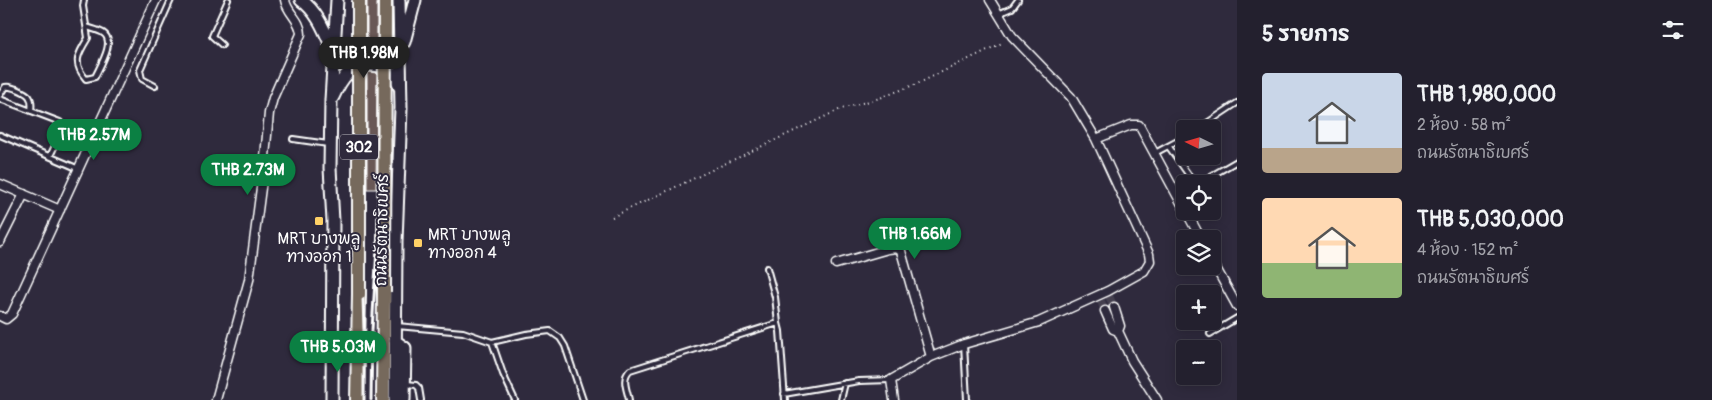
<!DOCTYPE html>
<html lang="th">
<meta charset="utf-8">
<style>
:root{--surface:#23202e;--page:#2f2d3a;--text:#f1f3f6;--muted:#a3a3aa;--line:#403e4a;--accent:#0b8043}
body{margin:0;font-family:Pangolin,"Playpen Sans Thai",sans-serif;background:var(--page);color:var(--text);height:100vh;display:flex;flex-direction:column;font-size:19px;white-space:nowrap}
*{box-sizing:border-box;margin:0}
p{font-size:16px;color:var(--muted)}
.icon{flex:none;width:28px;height:28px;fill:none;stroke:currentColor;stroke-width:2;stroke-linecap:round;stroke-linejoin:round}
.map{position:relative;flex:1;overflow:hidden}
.sheet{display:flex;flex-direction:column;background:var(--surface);width:475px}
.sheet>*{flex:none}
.needle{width:32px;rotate:275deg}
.buttons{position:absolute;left:1176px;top:120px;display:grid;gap:10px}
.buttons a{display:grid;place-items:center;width:45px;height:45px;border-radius:5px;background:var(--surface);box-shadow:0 2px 12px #0003,0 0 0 1px var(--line);font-size:25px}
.price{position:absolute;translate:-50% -42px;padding:0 11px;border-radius:18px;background:var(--accent);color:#fff;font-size:16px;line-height:32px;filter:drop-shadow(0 1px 2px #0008)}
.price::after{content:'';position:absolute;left:50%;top:30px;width:15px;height:11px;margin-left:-8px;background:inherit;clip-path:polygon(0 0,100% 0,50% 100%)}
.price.active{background:#222;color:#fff}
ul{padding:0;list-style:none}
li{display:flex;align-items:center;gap:15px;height:125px;padding:0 25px}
li span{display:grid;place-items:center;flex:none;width:140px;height:100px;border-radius:5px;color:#555}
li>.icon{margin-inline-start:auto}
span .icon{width:60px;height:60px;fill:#fffc;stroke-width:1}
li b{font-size:21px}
h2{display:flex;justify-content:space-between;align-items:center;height:60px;padding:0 25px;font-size:21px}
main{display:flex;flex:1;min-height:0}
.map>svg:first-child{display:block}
.building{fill:#695957;stroke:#fff}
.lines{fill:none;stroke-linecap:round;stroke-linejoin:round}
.minor-tunnel{stroke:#443f50;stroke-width:8;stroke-dasharray:8 4;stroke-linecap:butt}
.service-casing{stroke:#fff;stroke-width:8}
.minor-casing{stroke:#fff;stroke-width:11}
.secondary-casing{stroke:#fff;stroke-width:15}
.primary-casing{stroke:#fff;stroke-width:16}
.path{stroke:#fff;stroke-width:2;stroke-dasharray:1 4;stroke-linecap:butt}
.service{stroke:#2f2a3d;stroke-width:4}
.minor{stroke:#2f2a3d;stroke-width:8}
.secondary{stroke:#2f2a3d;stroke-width:11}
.primary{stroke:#76695c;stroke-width:12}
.rail{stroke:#fff;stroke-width:3}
.primary-bridge-casing{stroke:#fff;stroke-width:16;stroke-linecap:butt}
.primary-bridge{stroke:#76695c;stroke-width:12}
.poi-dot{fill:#ffd166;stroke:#2f2a3d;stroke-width:2}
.labels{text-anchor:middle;stroke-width:4;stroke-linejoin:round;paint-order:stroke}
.shield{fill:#2f2a3d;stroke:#c1bfc5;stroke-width:1}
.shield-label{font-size:15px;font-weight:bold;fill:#fff}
.street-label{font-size:16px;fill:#fff;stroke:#2f2a3d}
.poi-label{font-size:16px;fill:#fff;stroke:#2f2a3d;text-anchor:start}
</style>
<main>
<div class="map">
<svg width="1237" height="400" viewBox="0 0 1237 400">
<rect width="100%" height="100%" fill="#2f2a3d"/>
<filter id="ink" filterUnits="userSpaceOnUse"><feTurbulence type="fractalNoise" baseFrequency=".02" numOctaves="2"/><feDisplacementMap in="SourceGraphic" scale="10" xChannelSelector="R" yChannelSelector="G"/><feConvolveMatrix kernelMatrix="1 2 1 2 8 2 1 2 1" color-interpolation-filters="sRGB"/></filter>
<g filter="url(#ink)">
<!-- building -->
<path class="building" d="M 367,0 L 377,0 L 377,58 L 367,57 Z
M 369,72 L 377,73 L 376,189 L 367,189 L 367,73 Z"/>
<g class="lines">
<!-- minor-tunnel -->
<path class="minor-tunnel" d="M 1109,296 L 1114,307
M 1101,301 L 1105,311"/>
<defs>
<path id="service" d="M 84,0 L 83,6 L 88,38 C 78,54 72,63 86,79 L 95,77 C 100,66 116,41 103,33 C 98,30 92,29 87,27
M 998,14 L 1012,8 L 1018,0
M 222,45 L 212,36 L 228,0
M 155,86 L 142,79 L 140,70 L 171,0
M 0,95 L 5,87 C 10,86 12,88 17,89 C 29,94 33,97 31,111
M 0,99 L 60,122 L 62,131 L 50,156
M 1198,129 L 1237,103
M 0,135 L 79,169
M 293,139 L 328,144
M 1169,147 L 1195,184
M 1155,153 L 1185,137
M 1197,184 L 1237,161
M 767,268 L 775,297 L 778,323
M 397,326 L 463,332 L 492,342 L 526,334 L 550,331 L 560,338 L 565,346 L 583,400
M 1210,334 L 1237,318
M 492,342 L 503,374 L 515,400
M 964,344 L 967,400
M 407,384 L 416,385 L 419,388 L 421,400
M 784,394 L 859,381 L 891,380
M 629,400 C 627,389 621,379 630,370 L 778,323 L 780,331 L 785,400
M 841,400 L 845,383"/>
<path id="minor" d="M 1096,139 L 1131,125 L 1139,125 L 1185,210
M 0,184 L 60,210
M 1186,211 L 1201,239
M 0,242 L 24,194
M 1212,261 L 1237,306
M 836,264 L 888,249 L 897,248 L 901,251 L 931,357
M 1114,307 L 1120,326 L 1118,331
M 1105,311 L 1113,329 L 1118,331 L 1132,361 L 1157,400
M 0,316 L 6,319 L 12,314 L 156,0
M 216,400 L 249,280 L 265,157 L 269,113 L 273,98 L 301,34 C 301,20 287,13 285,0
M 894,400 L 891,380 L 931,357 L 964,344 L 1039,322 L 1108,291 L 1144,271 L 1150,261 L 1149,254 L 1096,139 L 1071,97 L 1012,36 L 990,0"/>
<path id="secondary" d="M 301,0 C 318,12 325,32 333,50
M 404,42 L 415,0
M 333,97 C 337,88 341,80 348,73 C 363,58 394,64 399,86
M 395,341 L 405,348 L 404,400
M 332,400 L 333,221 L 330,168 L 331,100 L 337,0
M 395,400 L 396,242 L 401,108 L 399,0"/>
<path id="primary" d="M 357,400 L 359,294
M 383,400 L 384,292"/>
</defs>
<!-- service casing -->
<use href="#service" class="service-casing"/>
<!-- minor casing -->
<use href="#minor" class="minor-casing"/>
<!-- secondary casing -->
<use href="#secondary" class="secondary-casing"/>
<!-- primary casing -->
<use href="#primary" class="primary-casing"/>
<!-- path -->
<path class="path" d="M 612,217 L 841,109 L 880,98 L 919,83 L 1004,42"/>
<!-- service -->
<use href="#service" class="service"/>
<!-- minor -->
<use href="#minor" class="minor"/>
<!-- secondary -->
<use href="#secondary" class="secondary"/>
<!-- primary -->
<use href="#primary" class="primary"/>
<!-- rail -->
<path class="rail" d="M 362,0 L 360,199 L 364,330 L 364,400
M 371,400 L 372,330 L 380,199 L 382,0"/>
<defs>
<path id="primary-bridge" d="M 359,0 L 359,294
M 384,292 L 385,0"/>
</defs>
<!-- primary-bridge casing -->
<use href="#primary-bridge" class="primary-bridge-casing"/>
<!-- primary-bridge -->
<use href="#primary-bridge" class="primary-bridge"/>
</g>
</g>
<!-- markers -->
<g class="poi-dot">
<rect x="314" y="216" width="10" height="10" rx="2.5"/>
<rect x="413" y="238" width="10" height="10" rx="2.5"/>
</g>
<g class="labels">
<!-- shield labels -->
<rect class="shield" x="340" y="134.5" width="38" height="25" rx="4"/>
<g class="shield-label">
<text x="359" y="152">302</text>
</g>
<!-- street labels -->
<g class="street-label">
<text transform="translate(381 230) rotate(-89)" y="6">ถนนรัตนาธิเบศร์</text>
</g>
<!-- poi labels -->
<g class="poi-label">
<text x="428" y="240">MRT บางพลู<tspan x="428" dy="18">ทางออก 4</tspan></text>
<text x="319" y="244" text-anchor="middle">MRT บางพลู<tspan x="319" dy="18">ทางออก 1</tspan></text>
</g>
</g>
</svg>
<div class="buttons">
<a><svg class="needle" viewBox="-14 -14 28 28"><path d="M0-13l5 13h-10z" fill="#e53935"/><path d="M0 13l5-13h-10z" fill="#a3a3aa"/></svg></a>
<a><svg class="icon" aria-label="locate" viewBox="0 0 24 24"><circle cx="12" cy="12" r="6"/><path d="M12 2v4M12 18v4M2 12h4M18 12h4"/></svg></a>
<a><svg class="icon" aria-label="layers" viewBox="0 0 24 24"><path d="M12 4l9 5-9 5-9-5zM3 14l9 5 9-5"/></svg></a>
<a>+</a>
<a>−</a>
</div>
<b class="price active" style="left:364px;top:79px">THB 1.98M</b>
<b class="price" style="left:94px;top:161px">THB 2.57M</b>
<b class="price" style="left:248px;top:196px">THB 2.73M</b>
<b class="price" style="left:915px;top:260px">THB 1.66M</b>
<b class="price" style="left:338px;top:373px">THB 5.03M</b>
</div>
<section class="sheet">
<h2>5 รายการ<svg class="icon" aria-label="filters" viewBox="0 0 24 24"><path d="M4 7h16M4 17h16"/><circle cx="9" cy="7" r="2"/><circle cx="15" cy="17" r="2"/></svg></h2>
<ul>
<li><span style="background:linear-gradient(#c9d6e8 75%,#b9a48a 0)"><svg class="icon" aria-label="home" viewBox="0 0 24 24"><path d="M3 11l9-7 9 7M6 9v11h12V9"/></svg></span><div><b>THB 1,980,000</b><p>2 ห้อง · 58 m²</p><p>ถนนรัตนาธิเบศร์</p></div></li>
<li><span style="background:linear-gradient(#ffd9b3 65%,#8fb573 0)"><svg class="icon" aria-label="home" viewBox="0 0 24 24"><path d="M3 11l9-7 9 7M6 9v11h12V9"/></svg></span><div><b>THB 5,030,000</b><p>4 ห้อง · 152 m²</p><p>ถนนรัตนาธิเบศร์</p></div></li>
</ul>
</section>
</main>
